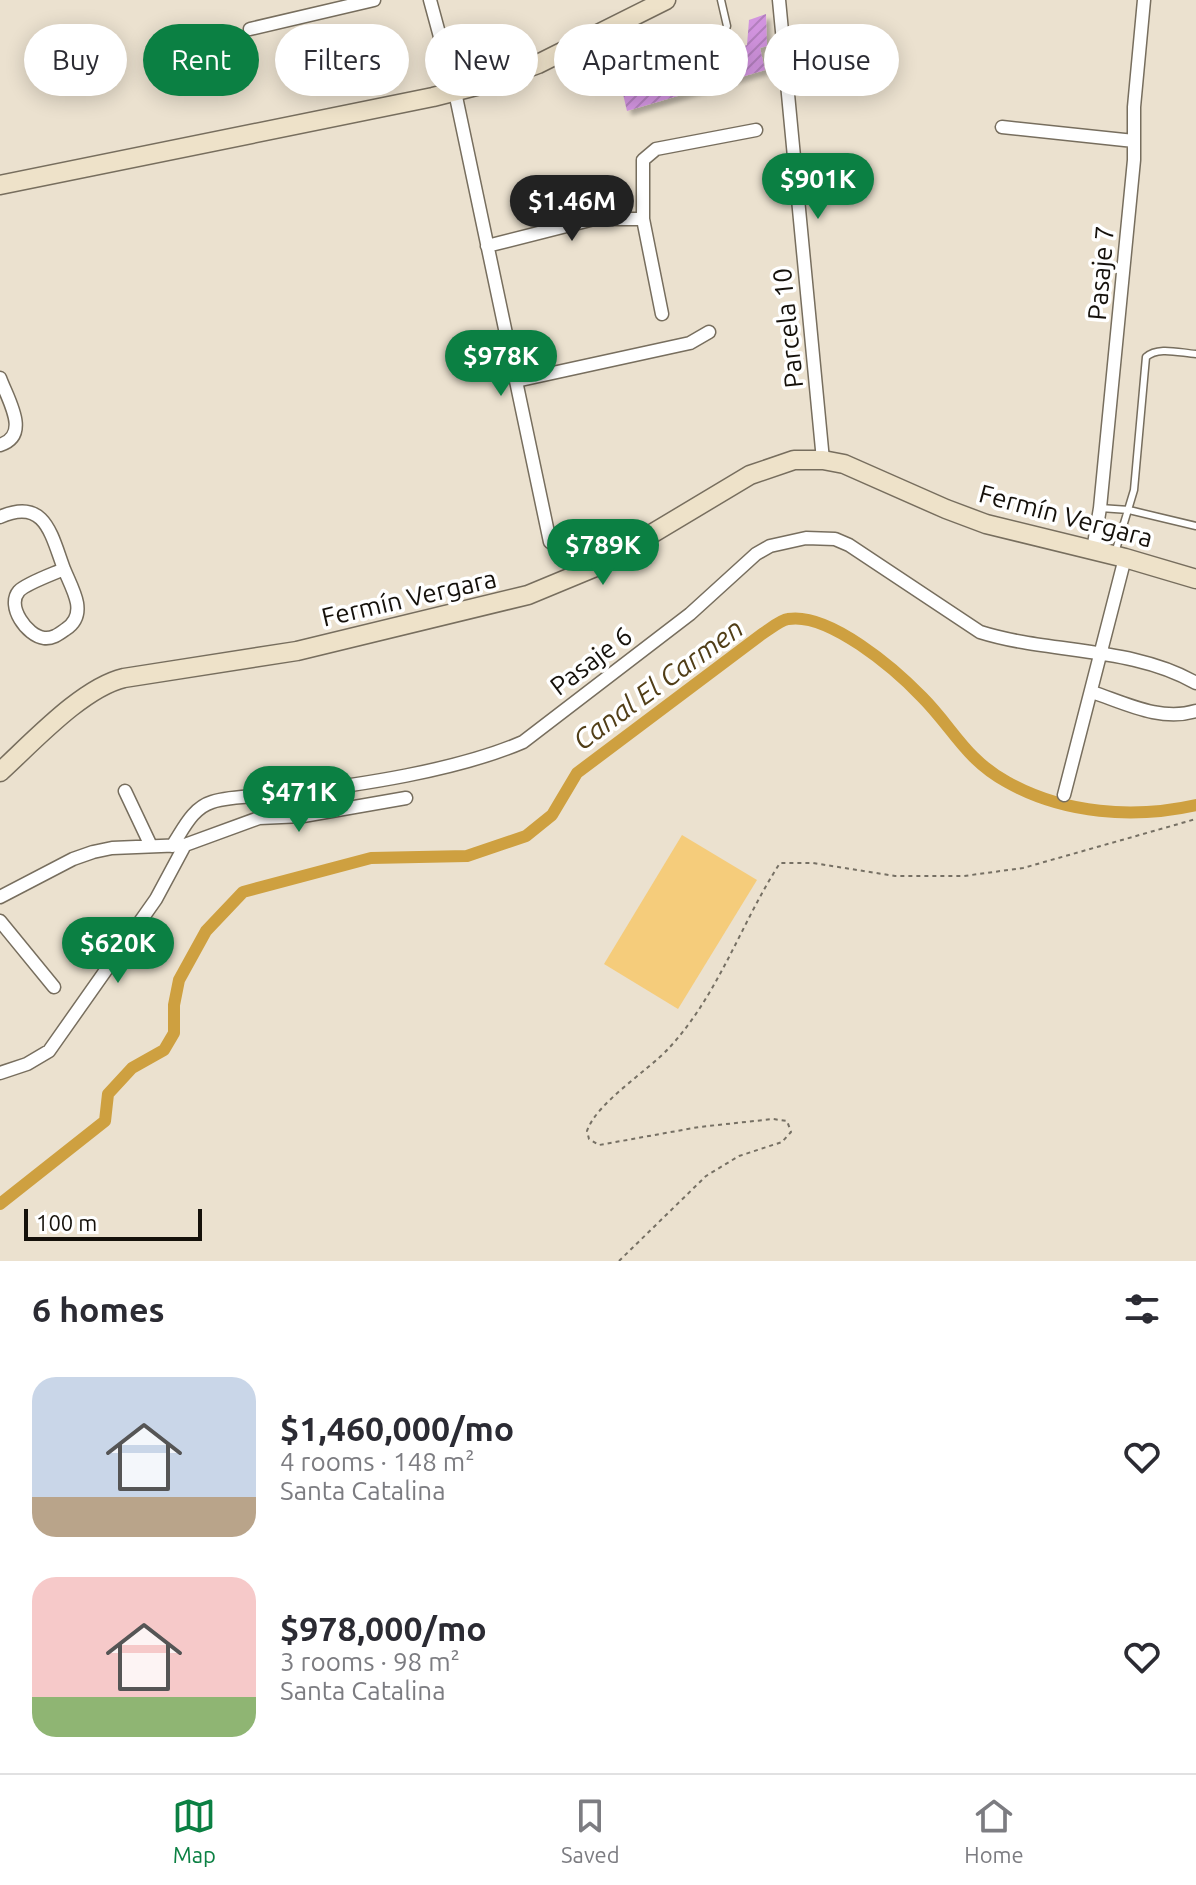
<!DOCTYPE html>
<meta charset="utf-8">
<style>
:root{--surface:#fff;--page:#f2f2f3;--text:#2b2b33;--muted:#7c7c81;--line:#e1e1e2;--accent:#0b8043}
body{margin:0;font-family:Ubuntu,sans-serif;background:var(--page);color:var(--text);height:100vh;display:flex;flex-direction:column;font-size:30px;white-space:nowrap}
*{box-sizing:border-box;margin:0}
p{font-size:26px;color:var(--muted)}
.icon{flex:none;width:44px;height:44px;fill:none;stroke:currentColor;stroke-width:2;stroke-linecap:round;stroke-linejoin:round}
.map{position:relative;height:1261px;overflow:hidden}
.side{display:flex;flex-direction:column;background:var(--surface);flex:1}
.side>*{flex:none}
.hud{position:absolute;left:24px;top:24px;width:1148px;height:72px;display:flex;gap:16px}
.scale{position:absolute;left:24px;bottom:20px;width:178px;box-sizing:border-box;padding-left:8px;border:4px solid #15110b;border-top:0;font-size:22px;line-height:28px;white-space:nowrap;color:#15110b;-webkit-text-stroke:6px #fff;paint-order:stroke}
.price{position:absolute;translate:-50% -68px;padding:0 18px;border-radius:28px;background:var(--accent);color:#fff;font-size:26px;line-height:52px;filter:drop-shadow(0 2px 4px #0008)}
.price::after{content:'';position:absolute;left:50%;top:48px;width:24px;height:18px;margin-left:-12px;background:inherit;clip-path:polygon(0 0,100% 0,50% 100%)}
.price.on{background:#222;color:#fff}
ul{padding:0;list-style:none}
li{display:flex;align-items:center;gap:24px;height:200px;padding:0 32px}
li span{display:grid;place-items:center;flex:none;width:224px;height:160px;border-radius:24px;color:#555}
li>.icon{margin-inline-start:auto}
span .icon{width:96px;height:96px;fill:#fffc;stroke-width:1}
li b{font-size:34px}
h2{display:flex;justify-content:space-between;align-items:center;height:96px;padding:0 32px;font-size:34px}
.tag{padding:0 28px;border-radius:36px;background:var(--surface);box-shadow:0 4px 20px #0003;font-size:28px;line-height:72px}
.tag.on{background:var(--accent);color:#fff}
.menu{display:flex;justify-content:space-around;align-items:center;height:112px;border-top:2px solid var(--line);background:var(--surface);font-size:22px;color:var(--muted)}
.menu a{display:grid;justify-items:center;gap:4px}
.menu .on{color:var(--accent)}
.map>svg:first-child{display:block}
.garden{fill:#f5cc7b}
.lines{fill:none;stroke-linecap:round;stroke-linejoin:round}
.canal{stroke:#cea040;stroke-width:12}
.building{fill:url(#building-hatch);filter:url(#shadow)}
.lane-casing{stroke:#776e5e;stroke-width:9}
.street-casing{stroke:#776e5e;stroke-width:15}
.secondary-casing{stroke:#776e5e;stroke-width:21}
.path{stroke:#767064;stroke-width:2;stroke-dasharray:4 4;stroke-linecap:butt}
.lane{stroke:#fff;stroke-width:6}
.street{stroke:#fff;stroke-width:12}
.secondary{stroke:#eee2c9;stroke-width:18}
.labels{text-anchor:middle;stroke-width:7;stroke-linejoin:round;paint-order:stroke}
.street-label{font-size:26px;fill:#15110b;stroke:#fff}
.water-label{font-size:28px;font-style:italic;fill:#513e17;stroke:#fff}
</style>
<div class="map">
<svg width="1196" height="1261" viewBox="0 0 1196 1261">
<defs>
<pattern id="building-hatch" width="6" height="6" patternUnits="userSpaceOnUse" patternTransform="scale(2)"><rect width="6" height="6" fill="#d294df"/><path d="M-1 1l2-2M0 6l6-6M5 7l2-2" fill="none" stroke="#b37fbe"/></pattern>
<filter id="shadow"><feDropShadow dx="4.5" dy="4.5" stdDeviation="2" flood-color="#0004"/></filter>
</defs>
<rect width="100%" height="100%" fill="#ebe1cf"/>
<!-- garden -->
<path class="garden" d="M 682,835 L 757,880 L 678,1009 L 604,964 Z"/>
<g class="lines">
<!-- canal -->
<path class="canal" d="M 0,1204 L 105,1121 L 108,1094 L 132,1068 L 164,1050 L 174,1033 L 174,1005 L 179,980 L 206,931 L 243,892 L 371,858 L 467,856 L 526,836 L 552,815 L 577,773 L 762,634 C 769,630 780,620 788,619 C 829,612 895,669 922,697 C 953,728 965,759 1007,782 C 1064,814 1134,819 1196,805"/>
</g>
<!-- building -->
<path class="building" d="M 766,14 L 767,46 L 760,48 L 765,70 L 627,111 L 623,94 L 747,45 L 749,20 Z"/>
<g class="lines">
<defs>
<path id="lane" d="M 584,46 C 592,60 600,86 617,86 L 722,38 L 727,26 L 721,0
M 1100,508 L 1129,510 L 1196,526
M 1115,553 L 1134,490 L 1146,357 C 1158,346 1180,353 1196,354"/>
<path id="street" d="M 430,0 L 455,92 L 550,542
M 779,0 L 823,460
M 250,29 L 374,0
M 1002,127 L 1134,141
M 487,246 L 594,219 L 643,219
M 662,314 L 643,219 L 643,160 L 656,149 L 756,130
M 0,378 C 8,400 31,435 0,445
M 516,381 L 690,343 L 709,332
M 0,517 C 45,497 51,534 64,569
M 1093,550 L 1100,508 L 1134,160 L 1134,107 L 1144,0
M 64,569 C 68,579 75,592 77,603 C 79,615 75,623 66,629 C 59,634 53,639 44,638 C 27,636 6,606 19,591 C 27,583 53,574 64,569 Z
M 1092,692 C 1125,703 1161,722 1196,711
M 125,791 L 151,846
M 1064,795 L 1125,558
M 172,846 C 183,830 192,808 212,802 C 234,795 262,797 285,794 C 358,785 456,771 523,742 L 690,614 L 756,554 L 770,546 L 806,538 L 835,539 L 849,545 L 980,632 C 1050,654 1132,646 1196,683
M 0,897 L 73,859 L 93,852 L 112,848 L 185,845 L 259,818 L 303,816 L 406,798
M 0,921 L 54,987
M 0,1073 L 27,1064 L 49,1051 L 156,899 L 185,845"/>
<path id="secondary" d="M 0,185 L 433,97 L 484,84 L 538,64 L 666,0
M 0,772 C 33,742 82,688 124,678 L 297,651 L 528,595 L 598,566 L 750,475 L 794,460 L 823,460 L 844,464 L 946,509 L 986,524 L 1125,558 L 1196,579"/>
</defs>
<!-- lane casing -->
<use href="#lane" class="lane-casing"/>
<!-- street casing -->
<use href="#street" class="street-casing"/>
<!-- secondary casing -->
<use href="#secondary" class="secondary-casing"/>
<!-- path -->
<path class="path" d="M 557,552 L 562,565
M 619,1261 L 706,1176 L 739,1156 L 782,1142 L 791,1132 L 787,1121 L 773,1119 L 699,1127 L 599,1145 L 589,1139 L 587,1131 C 597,1102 648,1071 669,1048 C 719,994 741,923 780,863 L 813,863 L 895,876 L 964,876 L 1023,868 L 1196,819"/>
<!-- lane -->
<use href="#lane" class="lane"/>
<!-- street -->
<use href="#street" class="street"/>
<!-- secondary -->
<use href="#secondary" class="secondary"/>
</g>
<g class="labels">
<!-- street labels -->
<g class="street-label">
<text transform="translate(1101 273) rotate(-85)" y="9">Pasaje 7</text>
<text transform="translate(788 328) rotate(-96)" y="9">Parcela 10</text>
<text transform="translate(1066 516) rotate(15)" y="9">Fermín Vergara</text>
<text transform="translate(409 598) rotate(-13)" y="9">Fermín Vergara</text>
<text transform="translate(591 661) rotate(-37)" y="9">Pasaje 6</text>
</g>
<!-- water labels -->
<g class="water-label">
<text transform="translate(658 684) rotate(-36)" y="10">Canal El Carmen</text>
</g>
</g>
</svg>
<div class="scale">100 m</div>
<b class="price" style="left:818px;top:221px">$901K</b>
<b class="price on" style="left:572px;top:243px">$1.46M</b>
<b class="price" style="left:501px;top:398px">$978K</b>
<b class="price" style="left:603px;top:587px">$789K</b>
<b class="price" style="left:299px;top:834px">$471K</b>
<b class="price" style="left:118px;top:985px">$620K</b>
<div class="hud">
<a class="tag">Buy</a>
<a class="tag on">Rent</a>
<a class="tag">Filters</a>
<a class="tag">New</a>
<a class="tag">Apartment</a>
<a class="tag">House</a>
</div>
</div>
<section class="side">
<h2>6 homes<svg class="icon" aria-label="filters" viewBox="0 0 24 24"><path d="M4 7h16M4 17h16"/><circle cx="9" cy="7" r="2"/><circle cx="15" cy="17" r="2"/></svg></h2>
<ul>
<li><span style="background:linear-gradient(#c9d6e8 75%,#b9a48a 0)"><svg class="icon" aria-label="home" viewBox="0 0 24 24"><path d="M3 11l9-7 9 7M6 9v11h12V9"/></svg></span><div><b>$1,460,000/mo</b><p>4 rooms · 148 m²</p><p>Santa Catalina</p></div><svg class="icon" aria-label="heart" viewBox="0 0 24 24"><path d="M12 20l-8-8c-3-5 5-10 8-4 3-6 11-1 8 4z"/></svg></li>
<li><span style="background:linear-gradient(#f6c9c9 75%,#8fb573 0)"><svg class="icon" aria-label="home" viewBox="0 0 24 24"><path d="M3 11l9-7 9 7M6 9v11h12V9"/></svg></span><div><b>$978,000/mo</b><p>3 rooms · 98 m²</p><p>Santa Catalina</p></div><svg class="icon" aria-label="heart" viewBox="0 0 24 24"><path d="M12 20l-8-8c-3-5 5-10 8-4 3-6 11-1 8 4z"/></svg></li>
</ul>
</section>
<nav class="menu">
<a class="on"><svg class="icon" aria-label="map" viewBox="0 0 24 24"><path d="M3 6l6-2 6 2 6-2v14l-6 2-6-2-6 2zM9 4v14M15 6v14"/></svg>Map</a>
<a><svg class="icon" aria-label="saved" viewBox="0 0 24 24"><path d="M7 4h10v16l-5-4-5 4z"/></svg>Saved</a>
<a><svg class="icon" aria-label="home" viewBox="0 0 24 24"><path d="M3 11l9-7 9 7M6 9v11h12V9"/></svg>Home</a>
</nav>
